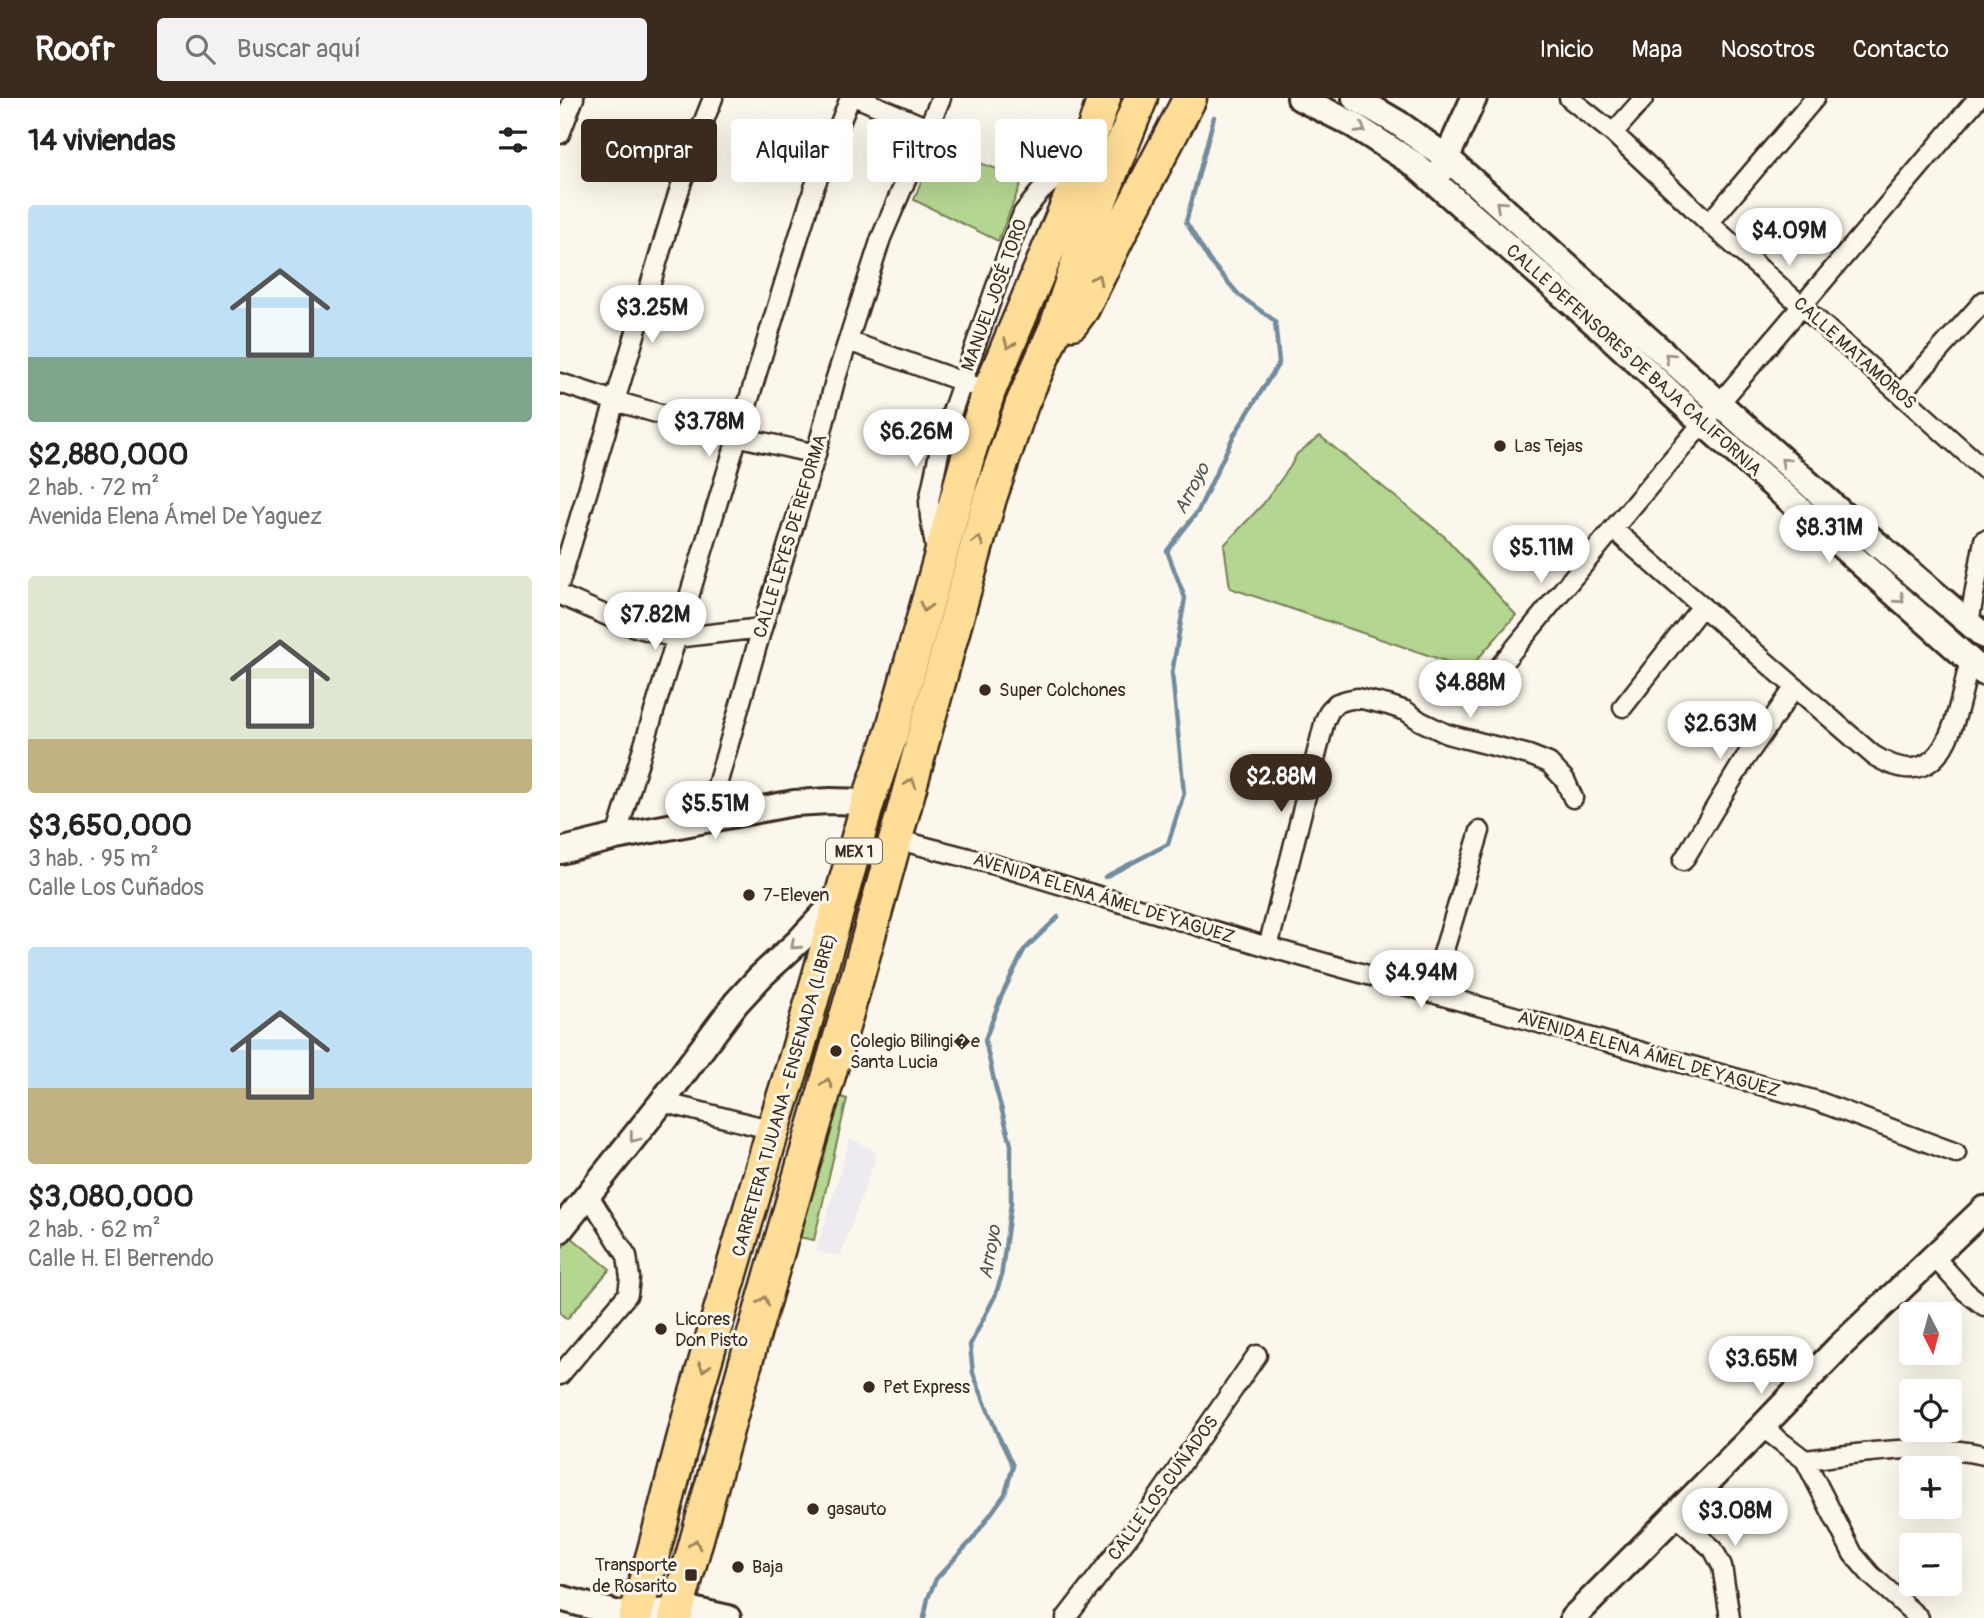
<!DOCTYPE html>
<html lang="es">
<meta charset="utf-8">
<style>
:root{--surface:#fff;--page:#f2f2f2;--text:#222;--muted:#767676;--accent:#3b2a1e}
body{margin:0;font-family:Pangolin,sans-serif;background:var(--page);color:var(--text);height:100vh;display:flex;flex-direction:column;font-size:26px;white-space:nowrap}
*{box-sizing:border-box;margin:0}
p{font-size:23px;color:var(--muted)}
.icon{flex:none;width:38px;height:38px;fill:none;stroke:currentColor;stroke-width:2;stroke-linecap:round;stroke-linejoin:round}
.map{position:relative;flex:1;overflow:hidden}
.details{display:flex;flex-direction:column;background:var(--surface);width:560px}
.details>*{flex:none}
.banner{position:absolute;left:21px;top:21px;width:665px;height:63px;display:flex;gap:14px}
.needle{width:46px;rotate:174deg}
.controls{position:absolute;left:1339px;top:1204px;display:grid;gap:14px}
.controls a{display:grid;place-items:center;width:63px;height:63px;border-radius:7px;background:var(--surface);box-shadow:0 7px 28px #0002;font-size:35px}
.price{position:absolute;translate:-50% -60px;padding:0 16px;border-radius:24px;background:#fff;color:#222;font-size:23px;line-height:46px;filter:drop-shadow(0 2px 4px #0008)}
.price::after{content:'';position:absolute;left:50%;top:42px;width:21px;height:16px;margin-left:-10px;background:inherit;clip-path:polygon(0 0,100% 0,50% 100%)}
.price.selected{background:var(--accent);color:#fff}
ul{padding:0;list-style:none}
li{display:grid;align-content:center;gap:14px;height:371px;padding:0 28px}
li span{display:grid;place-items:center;height:217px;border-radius:7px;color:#555}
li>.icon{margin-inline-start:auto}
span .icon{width:126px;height:126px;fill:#fffc;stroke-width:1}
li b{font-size:30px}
h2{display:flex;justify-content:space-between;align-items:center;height:84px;padding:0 28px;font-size:30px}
.chip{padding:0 24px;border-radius:7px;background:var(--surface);box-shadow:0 7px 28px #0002;font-size:24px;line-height:63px}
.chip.selected{background:var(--accent);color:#fff}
header{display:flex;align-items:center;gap:42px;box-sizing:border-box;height:98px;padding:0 35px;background:var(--accent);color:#fff}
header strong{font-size:33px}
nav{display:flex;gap:38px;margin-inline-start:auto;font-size:24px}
.search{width:490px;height:63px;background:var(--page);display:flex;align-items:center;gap:18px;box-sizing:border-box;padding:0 24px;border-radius:7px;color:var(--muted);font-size:26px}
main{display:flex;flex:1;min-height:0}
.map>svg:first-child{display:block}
.built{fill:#eeebf0}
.green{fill:#b3d690;stroke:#778057;stroke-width:2}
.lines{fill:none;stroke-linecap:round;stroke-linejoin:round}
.stream{stroke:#708c9e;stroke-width:4.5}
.street-casing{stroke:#3b2a1e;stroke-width:23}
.secondary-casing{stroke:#3b2a1e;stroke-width:30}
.highway-casing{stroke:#3b2a1e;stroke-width:37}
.street{stroke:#fbf7ec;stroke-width:18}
.secondary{stroke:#fbf7ec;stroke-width:24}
.highway{stroke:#fedd96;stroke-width:32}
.oneway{stroke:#9b9085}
.oneway2{stroke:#9c845a}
.poi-dot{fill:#3b2a1e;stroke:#fbf7ec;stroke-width:2.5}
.labels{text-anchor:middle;stroke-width:6;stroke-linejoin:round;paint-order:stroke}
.shield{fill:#fbf7ec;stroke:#75685c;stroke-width:2}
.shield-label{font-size:16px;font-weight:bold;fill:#3b2a1e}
.street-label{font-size:18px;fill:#3b2a1e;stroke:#fbf7ec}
.poi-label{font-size:18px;fill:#3b2a1e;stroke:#fbf7ec;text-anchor:start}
.water-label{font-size:19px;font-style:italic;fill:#515353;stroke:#fbf7ec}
</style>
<header>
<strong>Roofr</strong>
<div class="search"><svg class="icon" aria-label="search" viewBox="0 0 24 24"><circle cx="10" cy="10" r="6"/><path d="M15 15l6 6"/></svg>Buscar aquí</div>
<nav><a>Inicio</a><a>Mapa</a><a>Nosotros</a><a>Contacto</a></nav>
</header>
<main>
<section class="details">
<h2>14 viviendas<svg class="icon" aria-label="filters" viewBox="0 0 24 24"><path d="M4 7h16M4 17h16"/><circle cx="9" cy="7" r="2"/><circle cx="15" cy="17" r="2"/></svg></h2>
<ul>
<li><span style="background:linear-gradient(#bfe0f5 70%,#7fa58c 0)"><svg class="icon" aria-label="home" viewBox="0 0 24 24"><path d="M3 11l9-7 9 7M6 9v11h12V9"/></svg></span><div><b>$2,880,000</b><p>2 hab. · 72 m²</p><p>Avenida Elena Ámel De Yaguez</p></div></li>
<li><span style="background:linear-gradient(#dfe7d0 75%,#c2b280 0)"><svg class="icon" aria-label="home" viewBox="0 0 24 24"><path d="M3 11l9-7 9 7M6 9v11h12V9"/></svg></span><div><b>$3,650,000</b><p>3 hab. · 95 m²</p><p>Calle Los Cuñados</p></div></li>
<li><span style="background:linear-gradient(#bfe0f5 65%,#c2b280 0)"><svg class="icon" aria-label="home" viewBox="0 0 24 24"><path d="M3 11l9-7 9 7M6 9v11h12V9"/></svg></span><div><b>$3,080,000</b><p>2 hab. · 62 m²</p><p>Calle H. El Berrendo</p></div></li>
</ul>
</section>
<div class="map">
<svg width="1424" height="1520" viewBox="0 0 1424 1520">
<rect width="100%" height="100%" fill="#fbf7ec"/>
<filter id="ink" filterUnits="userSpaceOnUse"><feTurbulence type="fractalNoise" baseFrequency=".0143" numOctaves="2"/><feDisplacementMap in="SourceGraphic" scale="14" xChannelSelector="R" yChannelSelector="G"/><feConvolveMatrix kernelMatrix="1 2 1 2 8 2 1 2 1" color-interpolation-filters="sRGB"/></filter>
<g filter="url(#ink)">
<!-- built -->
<path class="built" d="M 290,1040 L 317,1055 L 280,1159 L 256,1153 Z"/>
<!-- green -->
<path class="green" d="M 374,49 L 463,80 L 438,143 L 354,102 Z
M 760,338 L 885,439 L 956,517 L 909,571 L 670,490 L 664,447 L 703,406 L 730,369 L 737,356 Z
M 275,997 L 287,1001 L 254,1142 L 238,1139 Z
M 11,1139 L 50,1171 L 7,1221 L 0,1215 L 0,1152 Z"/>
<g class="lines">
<!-- stream -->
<path class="stream" d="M 545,779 L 608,746 L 624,695 L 612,575 L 625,500 L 607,453 L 638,413 L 674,337 L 719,265 L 715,223 L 679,197 L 649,162 L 626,124 L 654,19
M 364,1520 L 368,1500 L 376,1481 L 412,1442 L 445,1396 L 453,1368 L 437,1335 L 413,1275 L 410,1247 L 435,1198 L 441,1180 L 451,1105 L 451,1046 L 435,987 L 425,942 L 441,899 L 464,852 L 498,819"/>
<defs>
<path id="street" d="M 298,0 L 368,30
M 1009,0 L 1053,35 L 1149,125 L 1424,371
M 1053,35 L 1084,0
M 0,36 L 14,0
M 1149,125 L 1255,0
M 288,243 L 429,293
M 0,285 L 55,303 L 176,338 L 256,356
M 1341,295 L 1424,203
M 1053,431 L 1313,657 C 1388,704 1396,614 1410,563
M 376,454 L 370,419 L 369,403 L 381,345 L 452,143 L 463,115 L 479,95 L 521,57
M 0,484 L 113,112 L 133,50 L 153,0
M 0,497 L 68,527 L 115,540 L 202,530
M 1409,525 L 1424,442
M 940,568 L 1053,431 L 1418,0
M 1063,609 L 1142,508
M 147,722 L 202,530 L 256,356 L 275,283 L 321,140 L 381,0
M 56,739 L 223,189 L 254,90 L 290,0
M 335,741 L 432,766 L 708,849 L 1257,1003 L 1396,1055
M 1123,763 L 1184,662 L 1235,589
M 708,849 L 765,622 L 770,612 L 777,605 L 787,602 L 797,600 L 828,607 L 846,613 L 860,623 L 887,636 L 969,657 L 989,665 L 1005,682 L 1013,700
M 871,895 L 920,733
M 102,1004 L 213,1032
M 1375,1160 L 1406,1194 L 1424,1208
M 0,1277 L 68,1196 L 70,1180 L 67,1158 L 29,1098
M 1202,1329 L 1245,1362 L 1293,1456 L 1311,1477 L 1359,1520
M 1245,1362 C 1303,1355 1366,1344 1424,1357
M 1114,1417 L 1153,1451 L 1162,1468 L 1170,1520
M 506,1520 L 593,1407 L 697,1257"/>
<path id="secondary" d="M 740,0 L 792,26 L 854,66 L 1045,234 L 1143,325 L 1424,575
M 795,0 L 838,25 L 887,60 L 1289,422 L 1424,538
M 880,74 L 914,0
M 0,753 L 56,739 L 234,705 L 270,703 L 308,704
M 0,1132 L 102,1004 L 176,905 L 200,879 L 239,843 L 281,798
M 0,1500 L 59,1516 L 132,1512 L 168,1520
M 1013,1520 L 1202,1329 L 1279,1249 L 1424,1111"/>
<path id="highway" d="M 512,225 L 523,210 L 569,117 L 630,0
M 75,1520 L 96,1445 L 129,1319 L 213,1032 L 237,955 L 308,704 L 331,637 L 409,355 L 429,293 L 513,93 L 544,0
M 115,1520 L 185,1267 L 298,877 L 430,400 L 462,306 L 496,229 L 532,123 L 581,0"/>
</defs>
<!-- street casing -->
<use href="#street" class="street-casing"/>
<!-- secondary casing -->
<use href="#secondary" class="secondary-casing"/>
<!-- highway casing -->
<use href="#highway" class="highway-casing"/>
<!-- street -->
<use href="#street" class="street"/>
<!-- secondary -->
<use href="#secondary" class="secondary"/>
<!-- highway -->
<use href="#highway" class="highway"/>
</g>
<!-- one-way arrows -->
<defs><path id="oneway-chevron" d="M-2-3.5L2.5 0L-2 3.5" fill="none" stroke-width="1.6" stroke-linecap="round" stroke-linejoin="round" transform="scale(1.75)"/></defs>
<g class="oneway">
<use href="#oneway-chevron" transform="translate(801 31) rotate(31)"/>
<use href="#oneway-chevron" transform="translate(940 107) rotate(-138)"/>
<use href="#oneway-chevron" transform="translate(1109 259) rotate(-138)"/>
<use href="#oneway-chevron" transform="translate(1225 364) rotate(-138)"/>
<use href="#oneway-chevron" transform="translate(1340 501) rotate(42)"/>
<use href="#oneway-chevron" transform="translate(235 847) rotate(137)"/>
<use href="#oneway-chevron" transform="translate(74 1040) rotate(128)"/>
</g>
<g class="oneway2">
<use href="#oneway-chevron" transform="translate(537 181) rotate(-63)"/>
<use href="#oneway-chevron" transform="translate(449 246) rotate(113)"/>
<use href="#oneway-chevron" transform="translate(418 443) rotate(-74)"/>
<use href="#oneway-chevron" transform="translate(365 509) rotate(105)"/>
<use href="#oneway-chevron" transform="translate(351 685) rotate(-73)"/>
<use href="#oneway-chevron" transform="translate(267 985) rotate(-74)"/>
<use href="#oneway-chevron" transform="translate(204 1203) rotate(-74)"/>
<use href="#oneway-chevron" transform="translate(144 1269) rotate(106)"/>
<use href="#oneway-chevron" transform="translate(135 1446) rotate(-75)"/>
</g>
</g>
<!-- markers -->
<g class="poi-dot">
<circle cx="940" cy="348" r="7"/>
<circle cx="425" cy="592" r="7"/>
<circle cx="189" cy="797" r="7"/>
<circle cx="276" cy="953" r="7"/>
<circle cx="101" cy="1231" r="7"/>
<circle cx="309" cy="1289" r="7"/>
<circle cx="253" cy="1411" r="7"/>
<circle cx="178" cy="1469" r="7"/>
<rect x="124" y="1470" width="14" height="14" rx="3.5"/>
</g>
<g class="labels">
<!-- shield labels -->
<rect class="shield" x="266" y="740.5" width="56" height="25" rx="5"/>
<g class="shield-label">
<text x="294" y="759">MEX 1</text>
</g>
<!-- street labels -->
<g class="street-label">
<text transform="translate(434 197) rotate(-70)" y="6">MANUEL JOSÉ TORO</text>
<text transform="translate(1295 255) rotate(42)" y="6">CALLE MATAMOROS</text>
<text transform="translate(1074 262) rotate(42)" y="6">CALLE DEFENSORES DE BAJA CALIFORNIA</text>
<text transform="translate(230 438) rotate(-73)" y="6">CALLE LEYES DE REFORMA</text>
<text transform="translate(544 800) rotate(17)" y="6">AVENIDA ELENA ÁMEL DE YAGUEZ</text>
<text transform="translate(1089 956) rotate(16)" y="6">AVENIDA ELENA ÁMEL DE YAGUEZ</text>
<text transform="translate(224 997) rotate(-74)" y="6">CARRETERA TIJUANA - ENSENADA (LIBRE)</text>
<text transform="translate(603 1390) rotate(-54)" y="6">CALLE LOS CUÑADOS</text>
</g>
<!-- poi labels -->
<g class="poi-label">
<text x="954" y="354">Las Tejas</text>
<text x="439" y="598">Super Colchones</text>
<text x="203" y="803">7-Eleven</text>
<text x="290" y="949">Colegio Bilingi�e<tspan x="290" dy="21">Santa Lucia</tspan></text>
<text x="115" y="1227">Licores<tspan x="115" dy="21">Don Pisto</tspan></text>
<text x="323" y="1295">Pet Express</text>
<text x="267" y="1417">gasauto</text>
<text x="117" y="1473" text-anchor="end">Transporte<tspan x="117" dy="21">de Rosarito</tspan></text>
<text x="192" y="1475">Baja</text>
</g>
<!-- water labels -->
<g class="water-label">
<text transform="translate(631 390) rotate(-62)" y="7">Arroyo</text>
<text transform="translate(429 1154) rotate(-80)" y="7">Arroyo</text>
</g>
</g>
</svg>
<div class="controls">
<a><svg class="needle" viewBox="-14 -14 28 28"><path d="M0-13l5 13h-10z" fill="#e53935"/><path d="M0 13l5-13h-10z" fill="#767676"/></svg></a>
<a><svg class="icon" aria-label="locate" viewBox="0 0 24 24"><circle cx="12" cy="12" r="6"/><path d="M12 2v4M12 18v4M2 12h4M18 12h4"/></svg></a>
<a>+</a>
<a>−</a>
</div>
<b class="price" style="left:1229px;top:170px">$4.09M</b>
<b class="price" style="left:92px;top:247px">$3.25M</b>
<b class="price" style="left:149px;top:361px">$3.78M</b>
<b class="price" style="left:356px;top:371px">$6.26M</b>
<b class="price" style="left:1269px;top:467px">$8.31M</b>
<b class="price" style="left:981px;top:487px">$5.11M</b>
<b class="price" style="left:95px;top:554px">$7.82M</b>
<b class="price" style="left:910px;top:622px">$4.88M</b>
<b class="price" style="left:1160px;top:663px">$2.63M</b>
<b class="price selected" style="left:721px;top:716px">$2.88M</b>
<b class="price" style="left:155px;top:743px">$5.51M</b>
<b class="price" style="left:861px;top:912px">$4.94M</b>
<b class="price" style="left:1201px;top:1298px">$3.65M</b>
<b class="price" style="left:1175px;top:1450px">$3.08M</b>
<div class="banner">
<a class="chip selected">Comprar</a>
<a class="chip">Alquilar</a>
<a class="chip">Filtros</a>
<a class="chip">Nuevo</a>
</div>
</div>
</main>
